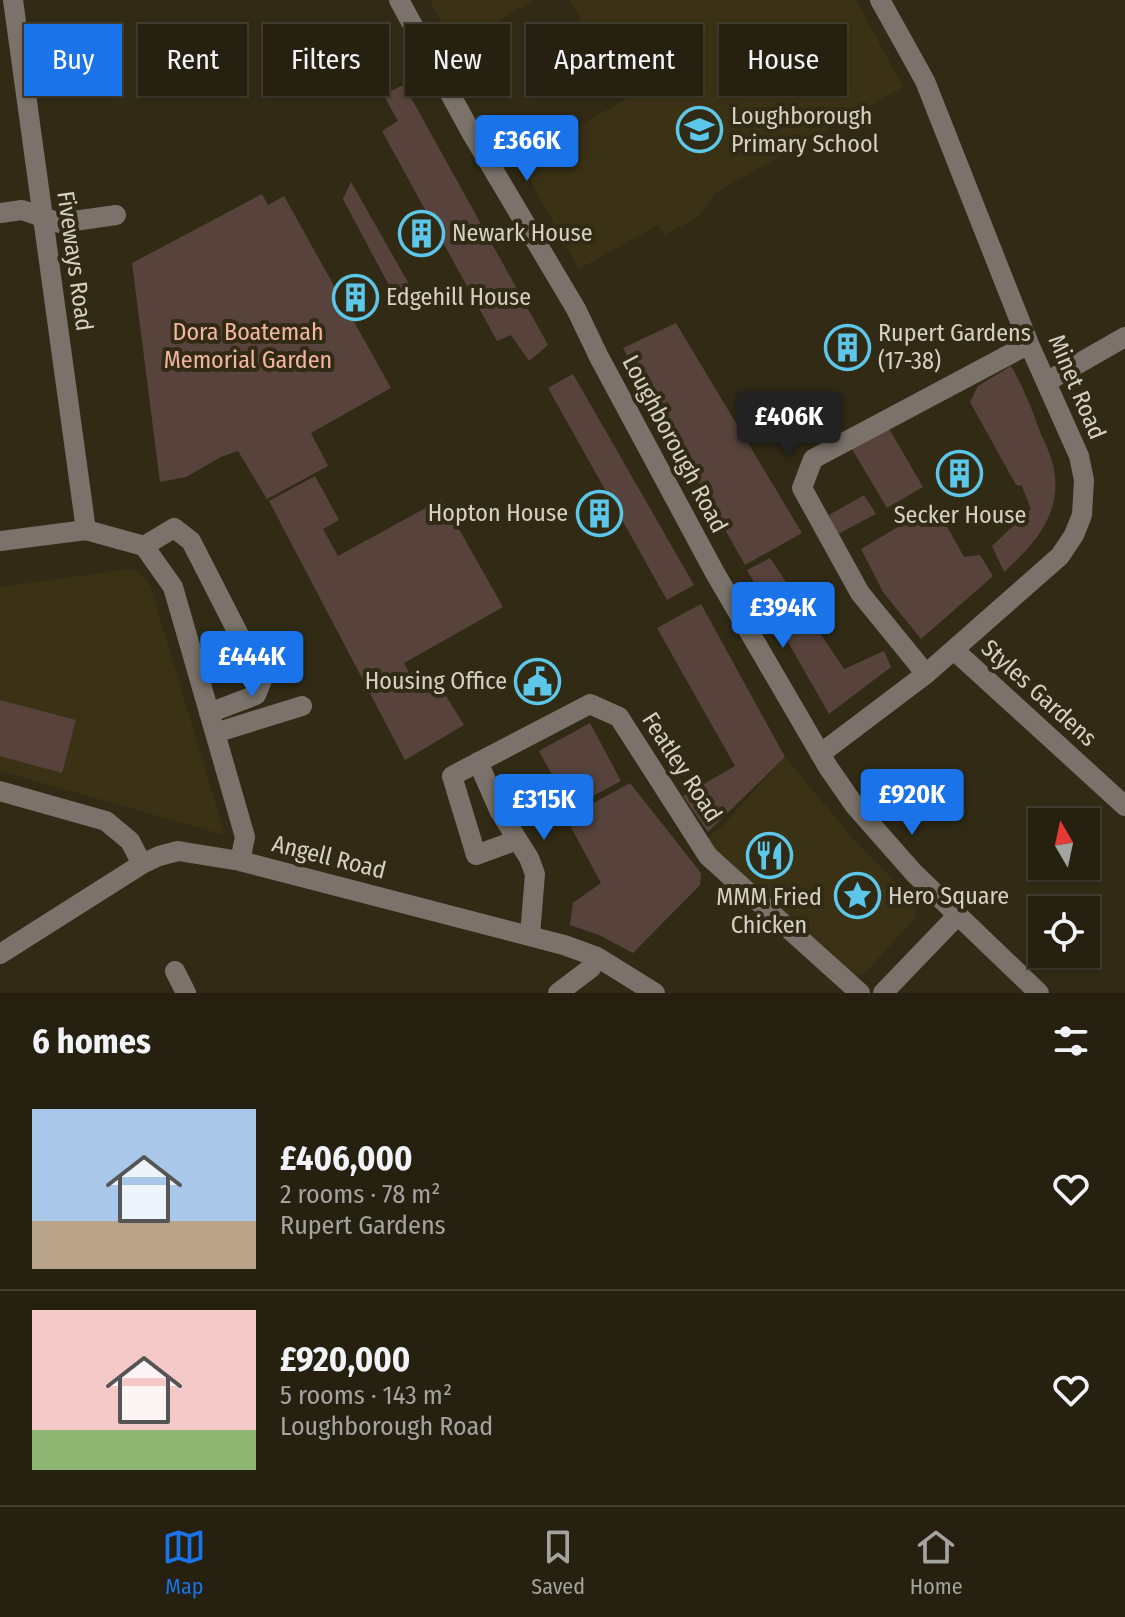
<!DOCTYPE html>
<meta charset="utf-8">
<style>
:root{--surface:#252010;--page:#2d2819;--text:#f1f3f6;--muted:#a3a39f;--line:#423e30;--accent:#1a73e8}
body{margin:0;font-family:"Fira Sans Condensed",sans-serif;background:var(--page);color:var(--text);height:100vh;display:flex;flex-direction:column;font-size:30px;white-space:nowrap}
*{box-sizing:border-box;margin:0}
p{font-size:26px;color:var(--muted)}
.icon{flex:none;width:44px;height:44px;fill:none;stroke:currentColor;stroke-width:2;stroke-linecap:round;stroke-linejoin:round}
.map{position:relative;height:993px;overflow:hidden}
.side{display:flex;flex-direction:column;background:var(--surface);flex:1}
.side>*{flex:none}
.guide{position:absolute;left:24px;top:24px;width:1078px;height:72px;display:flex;gap:16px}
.needle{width:52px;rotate:351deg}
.tools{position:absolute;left:1028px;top:808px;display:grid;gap:16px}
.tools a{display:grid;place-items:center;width:72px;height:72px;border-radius:0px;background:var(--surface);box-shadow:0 2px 6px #0004,0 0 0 2px var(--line);font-size:40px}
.price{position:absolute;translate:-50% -68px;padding:0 18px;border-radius:8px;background:var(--accent);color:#fff;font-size:26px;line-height:52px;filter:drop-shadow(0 2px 4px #0008)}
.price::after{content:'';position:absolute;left:50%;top:48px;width:24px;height:18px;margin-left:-12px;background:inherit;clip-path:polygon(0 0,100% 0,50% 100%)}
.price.active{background:#222;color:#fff}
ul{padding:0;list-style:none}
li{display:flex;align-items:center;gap:24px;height:200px;padding:0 32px}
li+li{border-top:2px solid var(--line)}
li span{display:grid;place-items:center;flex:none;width:224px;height:160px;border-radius:0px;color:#555}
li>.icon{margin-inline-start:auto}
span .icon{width:96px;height:96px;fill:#fffc;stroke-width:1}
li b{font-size:34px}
h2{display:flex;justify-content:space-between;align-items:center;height:96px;padding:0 32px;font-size:34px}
.pill{padding:0 28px;border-radius:0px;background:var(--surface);box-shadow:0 2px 6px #0004,0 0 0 2px var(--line);font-size:28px;line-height:72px}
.pill.active{background:var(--accent);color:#fff}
.dock{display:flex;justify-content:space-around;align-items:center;height:112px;border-top:2px solid var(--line);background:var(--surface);font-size:22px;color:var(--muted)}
.dock a{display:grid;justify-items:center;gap:4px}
.dock .active{color:var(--accent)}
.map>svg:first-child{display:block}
.built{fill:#3b3216}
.green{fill:#57433c}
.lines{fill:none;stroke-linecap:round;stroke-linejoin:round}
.minor{stroke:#7b736b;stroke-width:20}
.labels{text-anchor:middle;stroke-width:8;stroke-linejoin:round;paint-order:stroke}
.poi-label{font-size:24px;fill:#d5d1c5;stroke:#312b16;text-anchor:start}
.street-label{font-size:24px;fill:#d5d1c5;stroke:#312b16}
.park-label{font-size:24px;fill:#f3b5a0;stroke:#312b16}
</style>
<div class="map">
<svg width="1125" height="993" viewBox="0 0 1125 993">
<rect width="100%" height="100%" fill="#312b16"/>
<!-- built -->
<path class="built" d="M 434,0 L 534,0 L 455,46 L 430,2 Z
M 570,0 L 856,0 L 903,87 L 715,193 L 698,217 L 665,235 L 658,225 L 579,269 L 519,160 L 626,99 Z
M 130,569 L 140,573 L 149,582 L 225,835 L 0,771 L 0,587 Z
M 785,757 L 849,834 L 918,906 L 915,918 L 865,973 L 853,976 L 738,875 L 706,839 L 723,825 Z"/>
<!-- green -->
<path class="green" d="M 404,85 L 548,345 L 529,361 L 511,335 L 497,341 L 382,131 L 398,121 L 383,94 Z
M 351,182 L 417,298 L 414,310 L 401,308 L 343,199 Z
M 262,194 L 268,205 L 284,196 L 391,388 L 311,433 L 328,466 L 267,499 L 238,451 L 221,457 L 186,477 L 160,482 L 132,263 Z
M 676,323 L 802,533 L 745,565 L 623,348 Z
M 1011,366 C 1023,386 1031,407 1039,429 C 1044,442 1052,456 1054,470 C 1062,514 1034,545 1004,572 L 992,546 L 1031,509 L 1022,486 L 1016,485 L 970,402 L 978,386 Z
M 573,374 L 694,585 L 667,600 L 548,388 Z
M 888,427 L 923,487 L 887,508 L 852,449 Z
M 315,476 L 339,520 L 323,529 L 338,556 L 442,499 L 503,607 L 404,663 L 418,689 L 436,680 L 464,725 L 405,760 L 269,501 Z
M 864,495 L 876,514 L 838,534 L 829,515 Z
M 935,505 L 964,557 L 980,555 L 993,576 L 921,639 L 883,592 L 861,549 Z
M 770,558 L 844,669 L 884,651 L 891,667 L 829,714 L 747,570 Z
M 701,604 L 785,757 L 708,832 L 683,796 L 735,766 L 657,628 Z
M 0,700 L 76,720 L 62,773 L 0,756 Z
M 590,723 L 621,781 L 570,808 L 539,751 Z
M 630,783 L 701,873 L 700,885 L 633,953 L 599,935 L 570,925 L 573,903 L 601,883 L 566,818 Z"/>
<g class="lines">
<!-- minor -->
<path class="minor" d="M 13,0 L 86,530
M 399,0 L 472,134 L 576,309 L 599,357 L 715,573 L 828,767 L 855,806 L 914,873 L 1039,993
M 0,213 L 22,210 L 60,223 L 116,215
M 1048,381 L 1125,337
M 0,541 L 86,530 L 144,546 L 173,587 L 245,837 L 240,861
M 144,546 L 174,528 L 191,541 L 262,680 L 256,695 L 209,713
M 954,650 L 1125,806
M 926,674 L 860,593 L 802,488 L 813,459 L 1029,344
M 215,733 L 302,706
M 820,754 L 926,674 L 1060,556 L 1074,535 L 1082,515 L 1084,480 L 1079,456 L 1029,344 L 925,81 L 880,0
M 478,762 L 500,812 L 529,858 L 535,874 L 530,935
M 0,791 L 106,821 L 130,841 L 142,864
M 517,840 L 476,855 L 452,776 L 590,704 L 619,717 L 708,856 L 860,993
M 0,954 L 142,864 L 159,856 L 178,851 L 240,861 L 564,945 L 597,957 L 655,993
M 175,971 L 186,993
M 558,993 L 591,968 L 597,957
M 883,993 L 957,916"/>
</g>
<!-- icons -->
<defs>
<symbol id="school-ring" viewBox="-11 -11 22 22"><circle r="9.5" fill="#312b16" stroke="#5cc7e8" stroke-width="1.5"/><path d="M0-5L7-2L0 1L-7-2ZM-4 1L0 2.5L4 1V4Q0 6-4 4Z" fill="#5cc7e8"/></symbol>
<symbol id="building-ring" viewBox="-11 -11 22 22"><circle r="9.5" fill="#312b16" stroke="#5cc7e8" stroke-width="1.5"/><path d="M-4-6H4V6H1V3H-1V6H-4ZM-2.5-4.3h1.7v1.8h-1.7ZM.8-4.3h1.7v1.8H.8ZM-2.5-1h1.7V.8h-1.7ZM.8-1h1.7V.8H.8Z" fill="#5cc7e8"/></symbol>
<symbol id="civic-ring" viewBox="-11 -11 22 22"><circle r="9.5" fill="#312b16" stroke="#5cc7e8" stroke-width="1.5"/><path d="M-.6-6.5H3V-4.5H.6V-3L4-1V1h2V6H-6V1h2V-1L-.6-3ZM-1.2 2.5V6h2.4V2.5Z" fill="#5cc7e8"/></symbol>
<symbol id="restaurant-ring" viewBox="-11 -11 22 22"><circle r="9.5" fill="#312b16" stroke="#5cc7e8" stroke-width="1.5"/><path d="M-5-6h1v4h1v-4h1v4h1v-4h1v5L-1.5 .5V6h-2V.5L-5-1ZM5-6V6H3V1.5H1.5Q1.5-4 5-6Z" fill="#5cc7e8"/></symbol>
<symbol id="sight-ring" viewBox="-11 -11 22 22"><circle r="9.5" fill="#312b16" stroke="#5cc7e8" stroke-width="1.5"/><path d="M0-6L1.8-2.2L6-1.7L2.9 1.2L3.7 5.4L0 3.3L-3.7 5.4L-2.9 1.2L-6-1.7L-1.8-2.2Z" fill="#5cc7e8"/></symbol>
</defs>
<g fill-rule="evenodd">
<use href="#school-ring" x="674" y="104" width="51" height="51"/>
<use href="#building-ring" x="396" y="208" width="51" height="51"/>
<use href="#building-ring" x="330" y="272" width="51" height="51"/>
<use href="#building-ring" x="822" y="322" width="51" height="51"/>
<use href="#building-ring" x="934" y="448" width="51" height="51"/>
<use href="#building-ring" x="574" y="488" width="51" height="51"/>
<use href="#civic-ring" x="512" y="656" width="51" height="51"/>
<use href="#restaurant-ring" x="744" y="830" width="51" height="51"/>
<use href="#sight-ring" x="832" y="870" width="51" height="51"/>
</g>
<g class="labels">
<!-- poi labels -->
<g class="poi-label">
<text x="731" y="124">Loughborough<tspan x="731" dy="28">Primary School</tspan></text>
<text x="452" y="241">Newark House</text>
<text x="386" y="305">Edgehill House</text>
<text x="878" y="341">Rupert Gardens<tspan x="878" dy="28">(17-38)</tspan></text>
<text x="568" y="521" text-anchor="end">Hopton House</text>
<text x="960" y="523" text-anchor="middle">Secker House</text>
<text x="507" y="689" text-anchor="end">Housing Office</text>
<text x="888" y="904">Hero Square</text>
<text x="769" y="905" text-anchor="middle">MMM Fried<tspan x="769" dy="28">Chicken</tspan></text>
</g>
<!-- street labels -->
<g class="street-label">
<text transform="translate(75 261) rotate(82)" y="8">Fiveways Road</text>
<text transform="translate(1077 387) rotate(67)" y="8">Minet Road</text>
<text transform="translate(675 444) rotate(62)" y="8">Loughborough Road</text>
<text transform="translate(1039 693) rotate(42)" y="8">Styles Gardens</text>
<text transform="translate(682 767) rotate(57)" y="8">Featley Road</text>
<text transform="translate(329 857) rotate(14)" y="8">Angell Road</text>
</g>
<!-- park labels -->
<g class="park-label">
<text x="248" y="340">Dora Boatemah<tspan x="248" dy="28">Memorial Garden</tspan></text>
</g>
</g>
</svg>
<div class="tools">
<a><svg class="needle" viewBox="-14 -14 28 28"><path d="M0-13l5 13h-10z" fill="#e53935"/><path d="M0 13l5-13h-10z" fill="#a3a39f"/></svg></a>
<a><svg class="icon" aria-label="locate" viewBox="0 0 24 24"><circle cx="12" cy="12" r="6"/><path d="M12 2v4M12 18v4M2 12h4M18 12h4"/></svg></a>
</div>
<b class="price" style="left:527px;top:183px">£366K</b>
<b class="price active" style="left:789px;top:459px">£406K</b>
<b class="price" style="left:783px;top:650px">£394K</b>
<b class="price" style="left:252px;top:699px">£444K</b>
<b class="price" style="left:912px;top:837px">£920K</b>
<b class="price" style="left:544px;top:842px">£315K</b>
<div class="guide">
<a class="pill active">Buy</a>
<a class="pill">Rent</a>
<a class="pill">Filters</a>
<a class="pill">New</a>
<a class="pill">Apartment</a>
<a class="pill">House</a>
</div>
</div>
<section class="side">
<h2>6 homes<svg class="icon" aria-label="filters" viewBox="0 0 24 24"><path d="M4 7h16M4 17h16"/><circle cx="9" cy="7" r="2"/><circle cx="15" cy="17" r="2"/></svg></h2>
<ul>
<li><span style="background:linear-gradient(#a9c7e8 70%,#b9a48a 0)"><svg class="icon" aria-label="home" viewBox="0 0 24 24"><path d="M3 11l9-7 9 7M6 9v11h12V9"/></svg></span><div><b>£406,000</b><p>2 rooms · 78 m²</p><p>Rupert Gardens</p></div><svg class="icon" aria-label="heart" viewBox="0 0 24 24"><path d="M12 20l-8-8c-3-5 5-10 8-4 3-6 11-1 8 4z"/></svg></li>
<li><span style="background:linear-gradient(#f6c9c9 75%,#8fb573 0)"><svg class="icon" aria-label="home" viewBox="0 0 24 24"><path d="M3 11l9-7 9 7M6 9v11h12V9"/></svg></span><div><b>£920,000</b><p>5 rooms · 143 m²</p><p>Loughborough Road</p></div><svg class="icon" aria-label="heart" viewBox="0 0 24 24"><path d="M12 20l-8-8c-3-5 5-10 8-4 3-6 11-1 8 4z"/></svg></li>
</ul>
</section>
<nav class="dock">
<a class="active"><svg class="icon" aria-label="map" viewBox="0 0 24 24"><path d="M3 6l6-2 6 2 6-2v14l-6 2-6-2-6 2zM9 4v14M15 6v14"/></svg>Map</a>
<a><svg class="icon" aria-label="saved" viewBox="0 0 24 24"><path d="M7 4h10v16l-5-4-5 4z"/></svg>Saved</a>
<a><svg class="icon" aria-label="home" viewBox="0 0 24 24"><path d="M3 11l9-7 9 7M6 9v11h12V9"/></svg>Home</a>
</nav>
